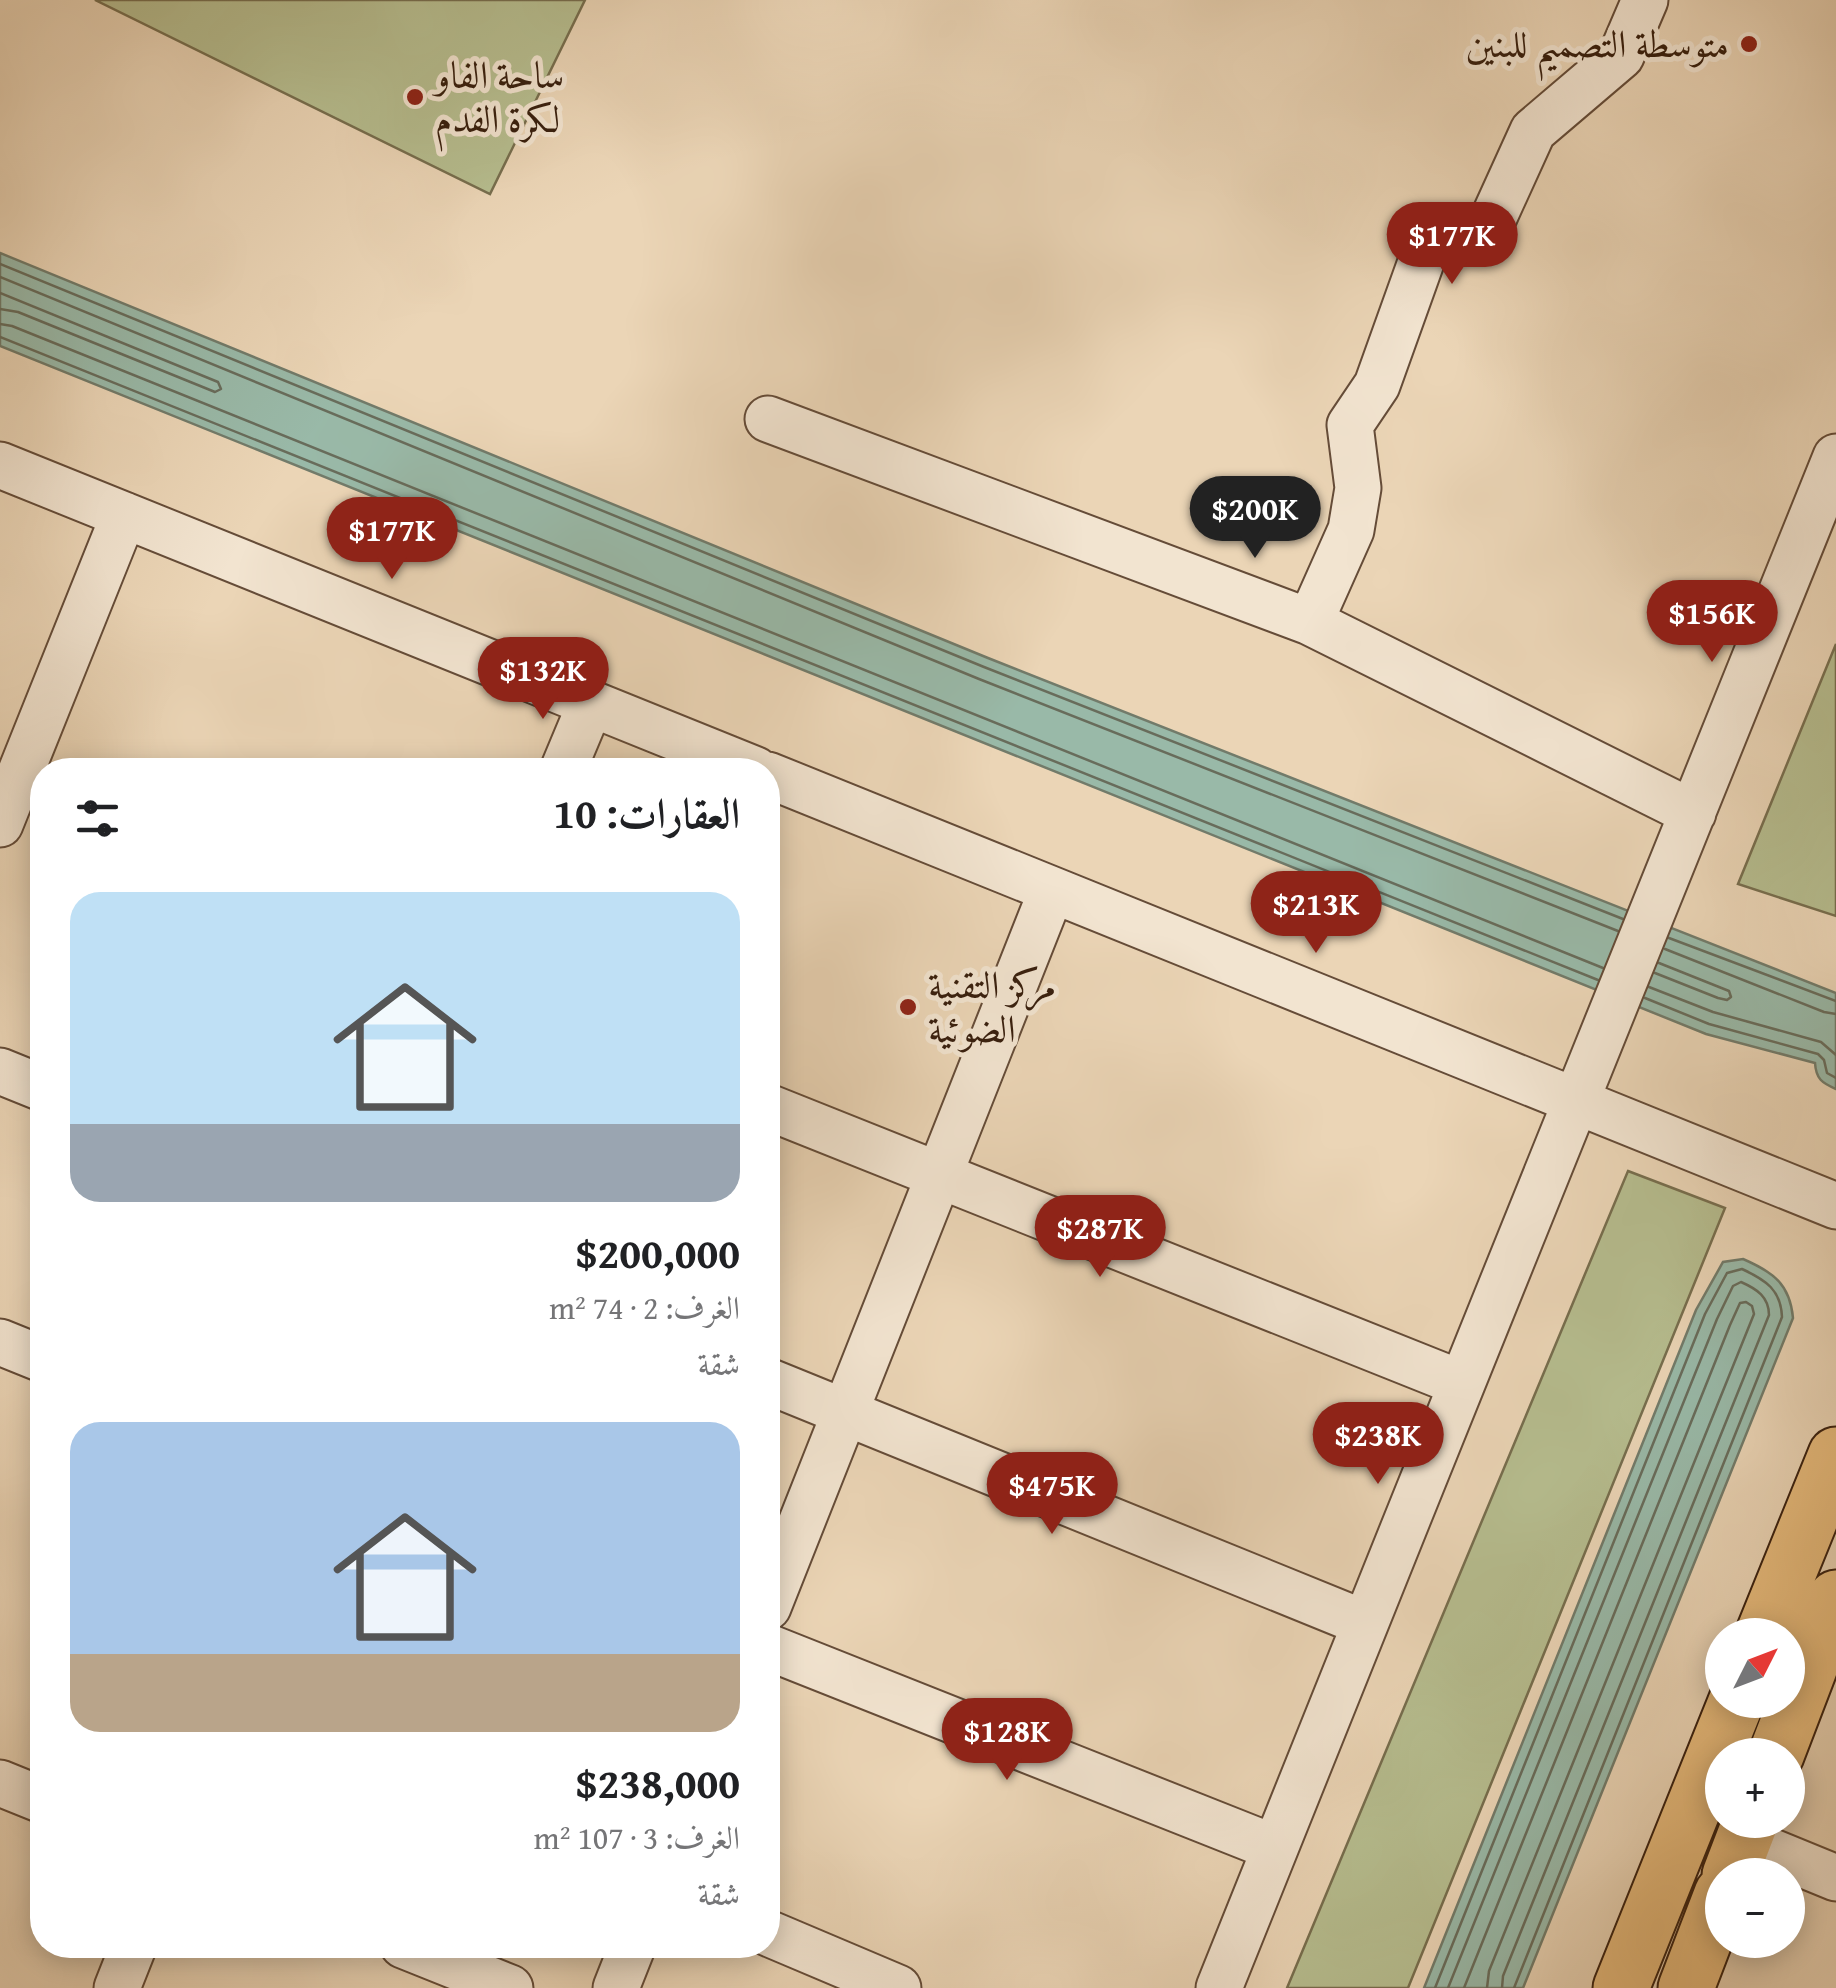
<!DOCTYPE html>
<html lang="ar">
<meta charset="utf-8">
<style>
:root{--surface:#fff;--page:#f2f2f2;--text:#202124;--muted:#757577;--accent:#8f2418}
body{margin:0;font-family:"Gentium Book Plus",Amiri,serif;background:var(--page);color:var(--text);direction:rtl;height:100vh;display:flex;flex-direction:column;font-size:38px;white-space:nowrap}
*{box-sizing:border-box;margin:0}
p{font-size:32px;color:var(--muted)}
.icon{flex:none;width:55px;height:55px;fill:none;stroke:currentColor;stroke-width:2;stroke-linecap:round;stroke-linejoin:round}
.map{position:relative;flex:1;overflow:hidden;direction:ltr}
.details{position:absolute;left:30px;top:758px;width:750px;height:1200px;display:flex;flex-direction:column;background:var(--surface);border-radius:40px;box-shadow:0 5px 25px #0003;direction:rtl}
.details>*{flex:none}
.needle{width:65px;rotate:48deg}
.tools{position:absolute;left:1705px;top:1618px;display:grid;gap:20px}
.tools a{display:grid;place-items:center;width:100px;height:100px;border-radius:50%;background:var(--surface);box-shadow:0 5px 25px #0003;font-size:50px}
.price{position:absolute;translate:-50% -85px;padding:0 22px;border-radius:35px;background:var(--accent);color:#fff;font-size:32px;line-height:65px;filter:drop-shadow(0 2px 5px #0008)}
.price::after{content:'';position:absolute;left:50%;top:60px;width:30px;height:22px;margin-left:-15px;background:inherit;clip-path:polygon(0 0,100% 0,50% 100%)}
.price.current{background:#222;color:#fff}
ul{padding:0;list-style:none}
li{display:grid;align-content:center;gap:20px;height:530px;padding:0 40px}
li span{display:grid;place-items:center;height:310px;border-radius:30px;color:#555}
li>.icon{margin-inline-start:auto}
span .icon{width:180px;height:180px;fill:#fffc;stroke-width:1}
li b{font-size:42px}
h2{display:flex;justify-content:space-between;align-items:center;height:120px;padding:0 40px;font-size:42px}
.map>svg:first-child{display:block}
.green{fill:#b6bd8f;stroke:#776e4e;stroke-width:2.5}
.water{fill:#99b9a8;stroke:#727b6a;stroke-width:2.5}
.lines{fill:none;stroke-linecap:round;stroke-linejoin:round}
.shore{stroke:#686c5b;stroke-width:2.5}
.minor-casing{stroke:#654c38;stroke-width:49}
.major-casing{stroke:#381f0e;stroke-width:59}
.minor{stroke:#f2e4d0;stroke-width:45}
.major{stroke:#e6ba7b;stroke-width:55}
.poi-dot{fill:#8f2418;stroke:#f2e4d0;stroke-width:4}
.labels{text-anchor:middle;stroke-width:10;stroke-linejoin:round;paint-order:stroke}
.poi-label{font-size:38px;fill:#381f0e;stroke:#f2e4d0;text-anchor:start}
</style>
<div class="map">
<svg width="1836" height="1988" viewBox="0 0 1836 1988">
<rect width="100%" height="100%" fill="#ebd5b6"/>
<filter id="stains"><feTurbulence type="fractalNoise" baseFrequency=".002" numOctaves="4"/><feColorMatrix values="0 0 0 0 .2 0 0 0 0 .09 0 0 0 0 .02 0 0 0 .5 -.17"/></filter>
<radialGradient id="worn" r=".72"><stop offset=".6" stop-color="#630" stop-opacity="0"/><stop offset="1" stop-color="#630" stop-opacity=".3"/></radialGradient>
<!-- green -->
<path class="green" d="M 95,0 L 585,0 L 490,194 Z
M 1836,644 L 1836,916 L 1738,884 Z
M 1628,1171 L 1725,1208 L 1408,1988 L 1287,1988 Z"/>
<!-- water -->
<path class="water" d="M 0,253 L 988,658 L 1836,993 L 1836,1089 C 1822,1083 1816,1079 1815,1063 L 1706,1034 L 0,346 Z
M 1743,1259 C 1773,1272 1790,1284 1793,1318 L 1523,1988 L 1424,1988 L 1696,1310 L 1723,1262 Z"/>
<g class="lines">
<!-- shore -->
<path class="shore" d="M 0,264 L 984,667 L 1623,919
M 0,277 L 979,679 L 1618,931
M 0,293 L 218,382 L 221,389 L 215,392 L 18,312 L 0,309
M 0,324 L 12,326 L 1603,968
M 0,337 L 1598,980
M 1669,938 L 1836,1001
M 1665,949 L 1824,1012 L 1836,1014
M 1655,973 L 1718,998 L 1727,1000 L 1731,997 L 1729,991 L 1659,963
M 1649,987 L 1713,1012 L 1821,1042 L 1836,1055
M 1645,998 L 1709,1024 L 1818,1054 L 1824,1060 L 1827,1073 L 1836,1078
M 1435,1988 L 1705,1314 L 1727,1273 L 1742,1269 C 1766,1280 1781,1290 1782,1317 L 1514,1988
M 1448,1988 L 1717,1319 L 1733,1286 L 1741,1282 C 1757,1289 1769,1297 1769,1315 L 1503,1976 L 1502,1988
M 1464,1988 L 1730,1325 L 1740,1303 L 1746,1302 L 1752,1306 L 1754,1314 L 1489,1971 L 1487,1988"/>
<defs>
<path id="minor" d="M 768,419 L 1310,622 L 1693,813
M 0,465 L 756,770
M 1310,622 L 1351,530 L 1358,488 L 1350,425 L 1377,385 L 1425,251 L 1453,236 L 1488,230 L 1533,131 L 1621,56 L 1645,0
M 563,770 L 591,703
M 768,775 L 1836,1206
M 0,824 L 124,515
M 0,1071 L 42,1088
M 768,1107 L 1460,1383
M 0,1342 L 42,1359
M 768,1381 L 1364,1623
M 768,1607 L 1052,890
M 768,1647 L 1275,1848
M 0,1783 L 42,1800
M 1743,1840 L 1836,1878
M 768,1933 L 898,1988
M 403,1945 L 510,1988
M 117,1988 L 134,1945
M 616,1988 L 633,1945
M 1219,1988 C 1423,1477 1631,968 1836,457"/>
<path id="major" d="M 1763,1635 L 1836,1455
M 1776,1755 L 1836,1598
M 1730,1875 L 1751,1820
M 1621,1988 L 1737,1700
M 1686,1988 L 1722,1894"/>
</defs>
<!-- minor casing -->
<use href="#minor" class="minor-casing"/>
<!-- major casing -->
<use href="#major" class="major-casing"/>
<!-- minor -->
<use href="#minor" class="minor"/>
<!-- major -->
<use href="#major" class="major"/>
</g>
<!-- markers -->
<g class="poi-dot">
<circle cx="1749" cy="44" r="10"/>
<circle cx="415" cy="97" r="10"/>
<circle cx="908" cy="1007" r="10"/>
</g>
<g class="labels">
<!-- poi labels -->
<g class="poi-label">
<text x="1729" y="57" text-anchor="end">متوسطة التصميم للبنين</text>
<text x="435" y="88">ساحة الفاو<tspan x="435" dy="44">لكرة الفدم</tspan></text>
<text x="928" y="998">مركز التقنية<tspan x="928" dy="44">الضوئية</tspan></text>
</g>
</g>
<rect width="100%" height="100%" filter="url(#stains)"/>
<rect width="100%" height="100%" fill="url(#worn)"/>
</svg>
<div class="tools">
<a><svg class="needle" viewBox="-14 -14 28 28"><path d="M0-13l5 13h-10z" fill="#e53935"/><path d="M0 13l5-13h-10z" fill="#757577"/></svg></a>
<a>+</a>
<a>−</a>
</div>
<b class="price" style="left:1452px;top:287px">$177K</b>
<b class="price current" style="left:1255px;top:561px">$200K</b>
<b class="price" style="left:392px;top:582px">$177K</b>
<b class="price" style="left:1712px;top:665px">$156K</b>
<b class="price" style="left:543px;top:722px">$132K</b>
<b class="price" style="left:1316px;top:956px">$213K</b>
<b class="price" style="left:1100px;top:1280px">$287K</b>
<b class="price" style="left:1378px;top:1487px">$238K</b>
<b class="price" style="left:1052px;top:1537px">$475K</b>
<b class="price" style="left:1007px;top:1783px">$128K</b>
<section class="details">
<h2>العقارات: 10<svg class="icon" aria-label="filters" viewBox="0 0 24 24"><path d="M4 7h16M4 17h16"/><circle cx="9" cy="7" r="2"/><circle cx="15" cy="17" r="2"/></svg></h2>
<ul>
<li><span style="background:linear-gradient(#bfe0f5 75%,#9aa5b1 0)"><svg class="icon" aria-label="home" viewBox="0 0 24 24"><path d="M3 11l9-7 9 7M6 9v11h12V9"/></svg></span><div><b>$200,000</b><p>الغرف: 2 · 74 m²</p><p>شقة</p></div></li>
<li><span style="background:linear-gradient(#a9c7e8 75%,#b9a48a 0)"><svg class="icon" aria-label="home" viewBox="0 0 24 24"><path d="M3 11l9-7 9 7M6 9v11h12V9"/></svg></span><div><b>$238,000</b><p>الغرف: 3 · 107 m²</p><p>شقة</p></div></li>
</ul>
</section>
</div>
